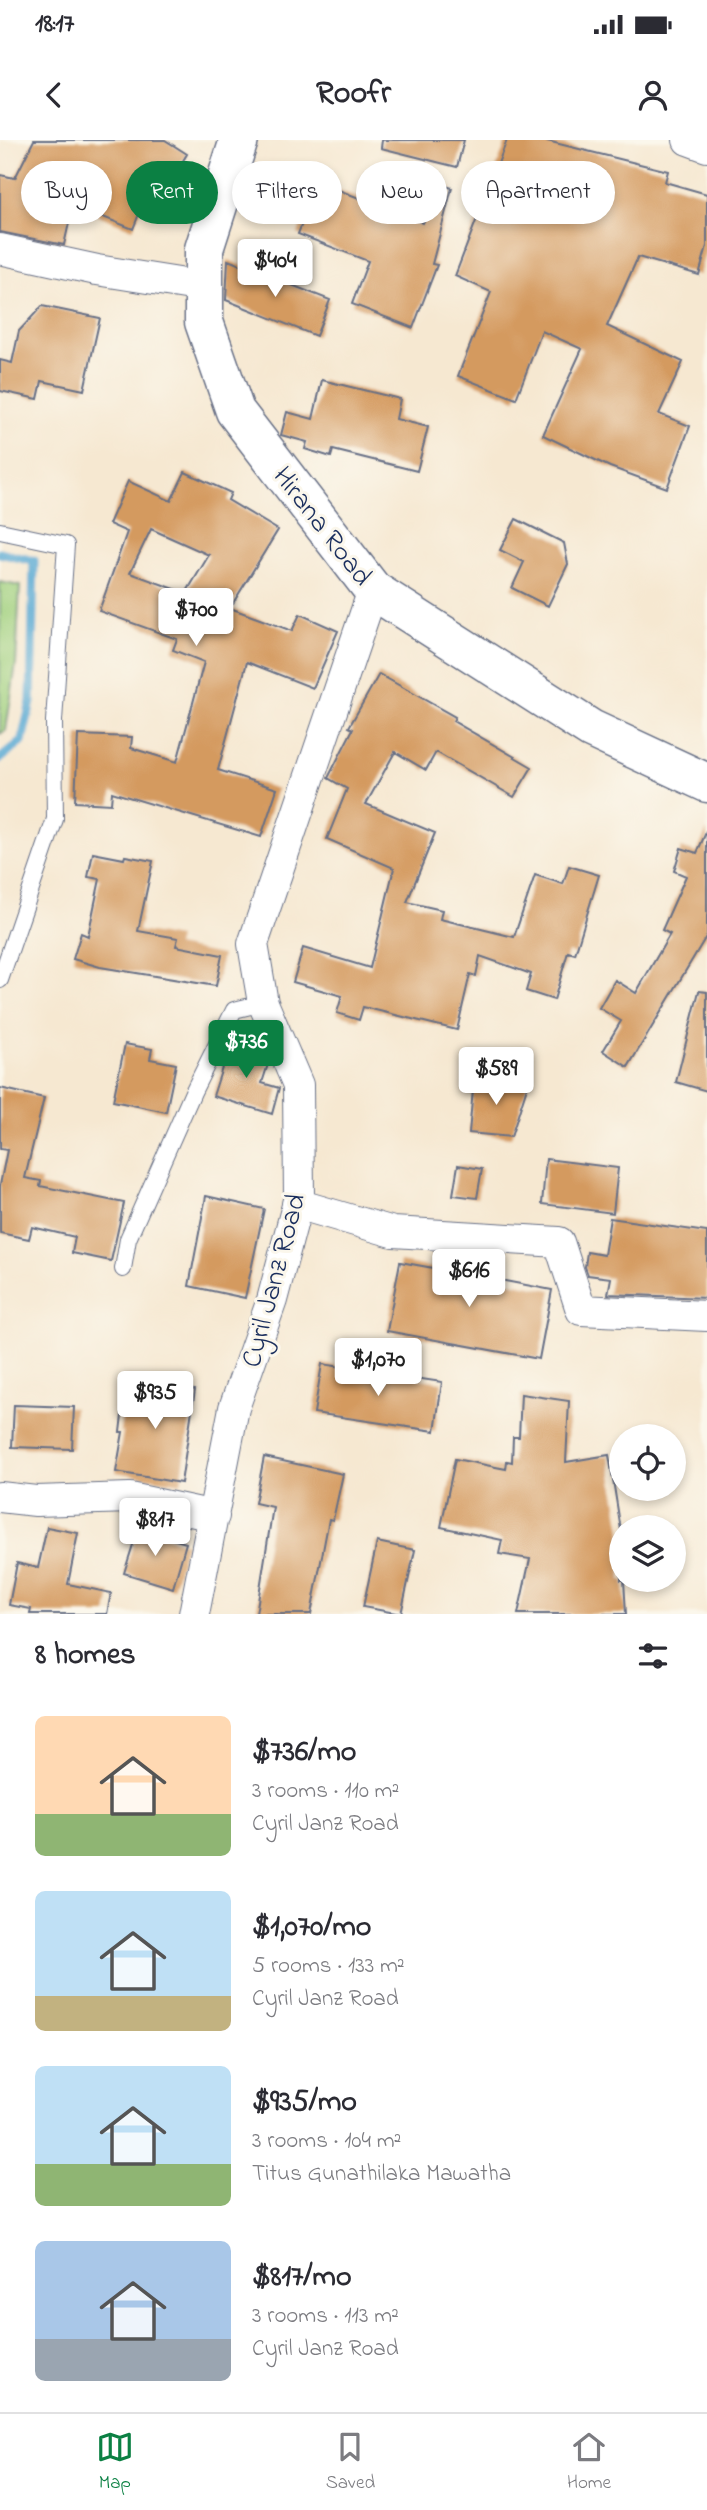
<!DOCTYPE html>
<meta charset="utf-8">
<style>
:root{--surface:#fff;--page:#f2f2f3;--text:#2b2b33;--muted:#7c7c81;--line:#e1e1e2;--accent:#0b8043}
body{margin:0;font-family:"Indie Flower",sans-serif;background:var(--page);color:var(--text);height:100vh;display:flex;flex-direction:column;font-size:26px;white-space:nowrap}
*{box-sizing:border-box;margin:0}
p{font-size:23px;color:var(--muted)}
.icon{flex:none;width:38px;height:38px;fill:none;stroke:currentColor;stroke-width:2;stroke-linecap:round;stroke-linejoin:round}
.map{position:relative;height:1474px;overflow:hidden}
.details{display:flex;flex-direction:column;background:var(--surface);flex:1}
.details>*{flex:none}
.hud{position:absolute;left:21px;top:21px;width:665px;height:63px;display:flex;gap:14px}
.buttons{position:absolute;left:609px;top:1284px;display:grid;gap:14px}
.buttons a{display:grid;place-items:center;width:77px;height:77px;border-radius:50%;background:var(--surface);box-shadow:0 4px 10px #0003;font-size:35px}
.price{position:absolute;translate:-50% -60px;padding:0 16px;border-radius:7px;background:#fff;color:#222;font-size:23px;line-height:46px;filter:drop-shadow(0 2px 4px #0008)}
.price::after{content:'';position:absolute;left:50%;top:42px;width:21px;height:16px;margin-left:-10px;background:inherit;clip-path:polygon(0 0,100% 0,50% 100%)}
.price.selected{background:var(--accent);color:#fff}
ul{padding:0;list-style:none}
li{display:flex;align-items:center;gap:21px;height:175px;padding:0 35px}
li span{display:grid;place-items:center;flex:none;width:196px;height:140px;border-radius:10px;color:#555}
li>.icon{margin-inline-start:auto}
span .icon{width:84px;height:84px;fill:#fffc;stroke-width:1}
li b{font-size:30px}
h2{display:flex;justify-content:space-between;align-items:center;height:84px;padding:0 35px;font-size:30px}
.pill{padding:0 24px;border-radius:32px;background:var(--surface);box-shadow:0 4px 10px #0003;font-size:24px;line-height:63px}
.pill.selected{background:var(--accent);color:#fff}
.status{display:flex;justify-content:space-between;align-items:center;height:49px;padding:0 35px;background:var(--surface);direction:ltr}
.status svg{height:19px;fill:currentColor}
header{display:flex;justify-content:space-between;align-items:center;height:91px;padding:0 35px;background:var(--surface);font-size:32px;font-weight:800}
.dock{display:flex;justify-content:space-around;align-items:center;height:98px;border-top:2px solid var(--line);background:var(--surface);font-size:19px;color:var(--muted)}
.dock a{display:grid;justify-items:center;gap:4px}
.dock .selected{color:var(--accent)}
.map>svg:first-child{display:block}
.green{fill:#a0d07e;stroke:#5e806e;stroke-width:2}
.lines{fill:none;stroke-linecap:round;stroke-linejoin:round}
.stream{stroke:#59a9d3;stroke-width:9}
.building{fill:#d49a5f;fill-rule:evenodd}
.service-casing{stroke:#687086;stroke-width:18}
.minor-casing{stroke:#687086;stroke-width:32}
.tertiary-casing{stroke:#687086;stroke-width:41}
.service{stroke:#fff;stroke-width:16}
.minor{stroke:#fff;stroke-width:30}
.tertiary{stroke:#fff;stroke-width:38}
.labels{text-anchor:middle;stroke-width:6;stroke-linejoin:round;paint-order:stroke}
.street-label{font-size:28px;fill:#1b2f5e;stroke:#fbf7ec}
</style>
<div class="status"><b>18:17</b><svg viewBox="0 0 49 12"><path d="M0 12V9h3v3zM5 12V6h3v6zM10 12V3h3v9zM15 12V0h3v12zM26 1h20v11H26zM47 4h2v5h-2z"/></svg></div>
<header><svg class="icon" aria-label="back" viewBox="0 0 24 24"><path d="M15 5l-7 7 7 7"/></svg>Roofr<svg class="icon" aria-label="person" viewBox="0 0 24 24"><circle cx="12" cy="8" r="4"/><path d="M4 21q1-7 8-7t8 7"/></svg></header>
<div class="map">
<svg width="707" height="1474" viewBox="0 0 707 1474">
<rect width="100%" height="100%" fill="#fbf7ec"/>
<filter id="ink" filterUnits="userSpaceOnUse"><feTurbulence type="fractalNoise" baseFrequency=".0143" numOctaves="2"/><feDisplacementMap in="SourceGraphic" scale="14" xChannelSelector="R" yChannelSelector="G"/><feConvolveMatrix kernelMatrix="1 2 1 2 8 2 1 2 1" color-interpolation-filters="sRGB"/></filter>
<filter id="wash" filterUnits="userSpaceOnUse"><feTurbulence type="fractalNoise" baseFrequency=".00686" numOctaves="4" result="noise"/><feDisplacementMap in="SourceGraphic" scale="28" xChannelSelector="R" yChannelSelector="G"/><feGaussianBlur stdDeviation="1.57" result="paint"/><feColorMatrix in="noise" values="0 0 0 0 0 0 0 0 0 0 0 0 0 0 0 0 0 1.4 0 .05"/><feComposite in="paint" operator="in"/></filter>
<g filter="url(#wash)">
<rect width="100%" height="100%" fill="#f6e8d1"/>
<!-- green -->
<path class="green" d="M 0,442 L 20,446 L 16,524 L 6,590 L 0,594 Z"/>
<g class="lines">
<!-- stream -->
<path class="stream" d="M 0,413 L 34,421 L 31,562 L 22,601 L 0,619"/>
</g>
<g id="blocks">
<!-- building -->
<path class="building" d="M 34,0 L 165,0 L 187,14 L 164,52 L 151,44 L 133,89 L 73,65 L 64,105 L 0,92 L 0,35 L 15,38 Z
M 382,0 L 464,0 L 457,27 L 381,8 Z
M 507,0 L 543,0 L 668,31 L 665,42 L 707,54 L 707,106 L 699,135 L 638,117 L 607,186 L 683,222 L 659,274 L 690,286 L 667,348 L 610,327 L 543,295 L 582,209 L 542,191 L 516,259 L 458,236 L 491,152 L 455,136 Z
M 318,42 L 423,83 L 440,44 L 452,48 L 432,124 L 437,125 L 413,188 L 352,164 L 368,121 L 298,94 Z
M 228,120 L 330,160 L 316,196 L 226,160 Z
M 42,166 L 100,178 L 84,250 L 42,241 L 38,259 L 0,251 L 0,220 L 12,223 L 19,191 Z
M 322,240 L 400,259 L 396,279 L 428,287 L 417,331 L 333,310 L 331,317 L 305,309 L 307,302 L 281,295 L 287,272 L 313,279 Z
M 185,332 L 231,353 L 228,360 L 278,390 L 230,468 L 292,491 L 300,474 L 338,491 L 313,548 L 247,522 L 218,630 L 277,649 L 261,697 L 112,652 L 111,664 L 75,662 L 78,595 L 132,597 L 131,608 L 177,622 L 204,522 L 173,510 L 177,499 L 99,471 L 127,392 L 109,384 L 128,341 L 171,361 ZM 151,389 L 209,415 L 186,453 L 130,433 Z
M 516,379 L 564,403 L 568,424 L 548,466 L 512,448 L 524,422 L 500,410 Z
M 379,534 L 455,577 L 453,581 L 532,627 L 514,657 L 436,612 L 426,630 L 395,612 L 366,664 L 435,693 L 407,762 L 442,770 L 440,779 L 514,797 L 535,735 L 563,744 L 569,726 L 599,735 L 575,814 L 568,812 L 554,860 L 526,851 L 531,834 L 480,816 L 476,836 L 470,834 L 457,890 L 363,867 L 359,880 L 337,873 L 342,856 L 293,842 L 303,808 L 370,828 L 394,728 L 327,699 L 347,649 L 328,638 L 353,589 L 349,587 Z
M 707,690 L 707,795 L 628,927 L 603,911 L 621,881 L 599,868 L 615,840 L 636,853 L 670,794 L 662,790 L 686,736 L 674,731 L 681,708 L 697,713 Z
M 93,713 L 124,719 L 125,716 L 153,721 L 138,791 L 178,798 L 176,806 L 222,815 L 216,846 L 100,827 L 73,819 L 81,793 L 88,796 L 100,739 L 88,737 Z
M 699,851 L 707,852 L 707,951 L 676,942 Z
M 230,903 L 265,913 L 269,921 L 262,943 L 279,948 L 272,974 L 213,956 Z
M 125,904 L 152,909 L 150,919 L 176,924 L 166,972 L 113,961 Z
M 474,939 L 528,944 L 511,997 L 469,993 Z
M 0,948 L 44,958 L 25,1038 L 41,1041 L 40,1046 L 124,1063 L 111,1121 L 72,1113 L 75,1097 L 32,1087 L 29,1099 L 0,1093 L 0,1045 L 7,1010 L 0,1009 Z
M 546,1019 L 618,1028 L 613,1073 L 542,1064 Z
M 458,1025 L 482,1029 L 477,1058 L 453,1055 Z
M 206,1056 L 264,1069 L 245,1158 L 189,1146 Z
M 610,1078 L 707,1092 L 707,1158 L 608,1154 L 611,1138 L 588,1135 L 585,1127 L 587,1112 L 604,1115 Z
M 453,1113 L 477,1117 L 474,1135 L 552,1150 L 539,1219 L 387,1191 L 400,1122 L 450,1131 Z
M 322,1224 L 442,1242 L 435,1291 L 314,1273 Z
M 131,1240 L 195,1250 L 181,1343 L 116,1332 L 123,1292 L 120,1292 L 123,1267 L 126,1268 Z
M 521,1254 L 569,1261 L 566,1322 L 609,1315 L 621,1390 L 621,1440 L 624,1440 L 626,1474 L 518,1474 L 530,1419 L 499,1414 L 502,1400 L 441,1387 L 455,1319 L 506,1329 L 507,1321 L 512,1322 L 513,1297 L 519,1297 Z
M 14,1265 L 74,1267 L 72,1309 L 12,1307 Z
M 264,1317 L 343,1334 L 333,1380 L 329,1379 L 311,1474 L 256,1474 L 273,1367 L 255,1363 Z
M 47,1387 L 78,1393 L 68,1444 L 111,1453 L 107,1474 L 30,1474 L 31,1469 L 9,1465 L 17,1423 L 38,1428 Z
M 138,1389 L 186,1403 L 173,1448 L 124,1433 Z
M 377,1402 L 415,1410 L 401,1474 L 363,1467 Z"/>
</g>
</g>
<g filter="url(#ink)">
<use href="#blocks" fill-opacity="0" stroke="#687086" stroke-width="2"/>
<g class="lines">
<defs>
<path id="service" d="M 0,391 L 66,405 L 54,581 L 55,679 L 0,840
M 123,1129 L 128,1099 L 193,952 L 234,870 L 263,863"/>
<path id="minor" d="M 688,0 L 707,7
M 0,109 L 97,130 L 204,147
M 297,1064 L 393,1092 L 559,1102 L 581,1170 L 707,1176
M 0,1357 L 36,1361 L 130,1358 L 214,1376
M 194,1474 L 234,1268 L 272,1160 L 299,1058 L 298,945 L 263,863 L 253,804 L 373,450"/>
<path id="tertiary" d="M 239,0 L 204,109 L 204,182 L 235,271 L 373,450 L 591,589 L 707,643"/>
</defs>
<!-- service casing -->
<use href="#service" class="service-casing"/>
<!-- minor casing -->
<use href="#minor" class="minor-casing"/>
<!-- tertiary casing -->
<use href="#tertiary" class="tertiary-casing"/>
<!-- service -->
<use href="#service" class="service"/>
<!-- minor -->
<use href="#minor" class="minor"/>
<!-- tertiary -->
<use href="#tertiary" class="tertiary"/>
</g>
</g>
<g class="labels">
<!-- street labels -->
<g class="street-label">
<text transform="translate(324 385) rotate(52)" y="10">Hirana Road</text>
<text transform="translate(272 1140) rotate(-75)" y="10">Cyril Janz Road</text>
</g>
</g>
</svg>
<div class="buttons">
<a><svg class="icon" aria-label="locate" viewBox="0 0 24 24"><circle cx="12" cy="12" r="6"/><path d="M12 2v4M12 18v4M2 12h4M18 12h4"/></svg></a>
<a><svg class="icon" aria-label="layers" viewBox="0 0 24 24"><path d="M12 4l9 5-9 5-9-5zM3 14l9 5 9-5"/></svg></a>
</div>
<b class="price" style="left:275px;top:159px">$404</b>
<b class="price" style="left:196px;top:508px">$700</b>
<b class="price selected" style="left:246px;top:940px">$736</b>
<b class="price" style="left:496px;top:967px">$589</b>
<b class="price" style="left:469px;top:1169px">$616</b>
<b class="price" style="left:378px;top:1258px">$1,070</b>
<b class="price" style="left:155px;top:1291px">$935</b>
<b class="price" style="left:155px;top:1418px">$817</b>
<div class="hud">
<a class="pill">Buy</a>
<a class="pill selected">Rent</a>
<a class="pill">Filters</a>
<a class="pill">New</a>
<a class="pill">Apartment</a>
</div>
</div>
<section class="details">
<h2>8 homes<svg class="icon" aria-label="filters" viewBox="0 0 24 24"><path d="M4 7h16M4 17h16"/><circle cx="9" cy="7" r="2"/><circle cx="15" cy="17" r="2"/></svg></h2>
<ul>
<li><span style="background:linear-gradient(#ffd9b3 70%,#8fb573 0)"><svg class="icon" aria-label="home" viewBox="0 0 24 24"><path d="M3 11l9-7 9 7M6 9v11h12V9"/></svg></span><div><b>$736/mo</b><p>3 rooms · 110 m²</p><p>Cyril Janz Road</p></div></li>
<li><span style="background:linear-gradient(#bfe0f5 75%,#c2b280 0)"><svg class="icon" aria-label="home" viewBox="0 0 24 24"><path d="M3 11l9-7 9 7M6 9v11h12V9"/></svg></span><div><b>$1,070/mo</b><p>5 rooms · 133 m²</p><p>Cyril Janz Road</p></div></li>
<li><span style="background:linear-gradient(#bfe0f5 70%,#8fb573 0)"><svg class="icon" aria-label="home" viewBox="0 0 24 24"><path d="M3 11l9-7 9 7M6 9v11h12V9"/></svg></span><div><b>$935/mo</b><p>3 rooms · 104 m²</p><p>Titus Gunathilaka Mawatha</p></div></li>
<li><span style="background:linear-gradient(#a9c7e8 70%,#9aa5b1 0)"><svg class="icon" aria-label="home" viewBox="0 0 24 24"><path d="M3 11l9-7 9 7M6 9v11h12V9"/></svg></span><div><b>$817/mo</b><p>3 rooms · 113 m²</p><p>Cyril Janz Road</p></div></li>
</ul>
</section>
<nav class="dock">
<a class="selected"><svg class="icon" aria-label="map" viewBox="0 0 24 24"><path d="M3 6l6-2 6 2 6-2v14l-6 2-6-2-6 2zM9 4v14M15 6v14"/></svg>Map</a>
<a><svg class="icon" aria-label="saved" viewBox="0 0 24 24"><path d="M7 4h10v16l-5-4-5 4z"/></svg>Saved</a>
<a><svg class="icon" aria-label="home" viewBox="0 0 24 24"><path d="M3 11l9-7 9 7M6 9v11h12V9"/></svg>Home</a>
</nav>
